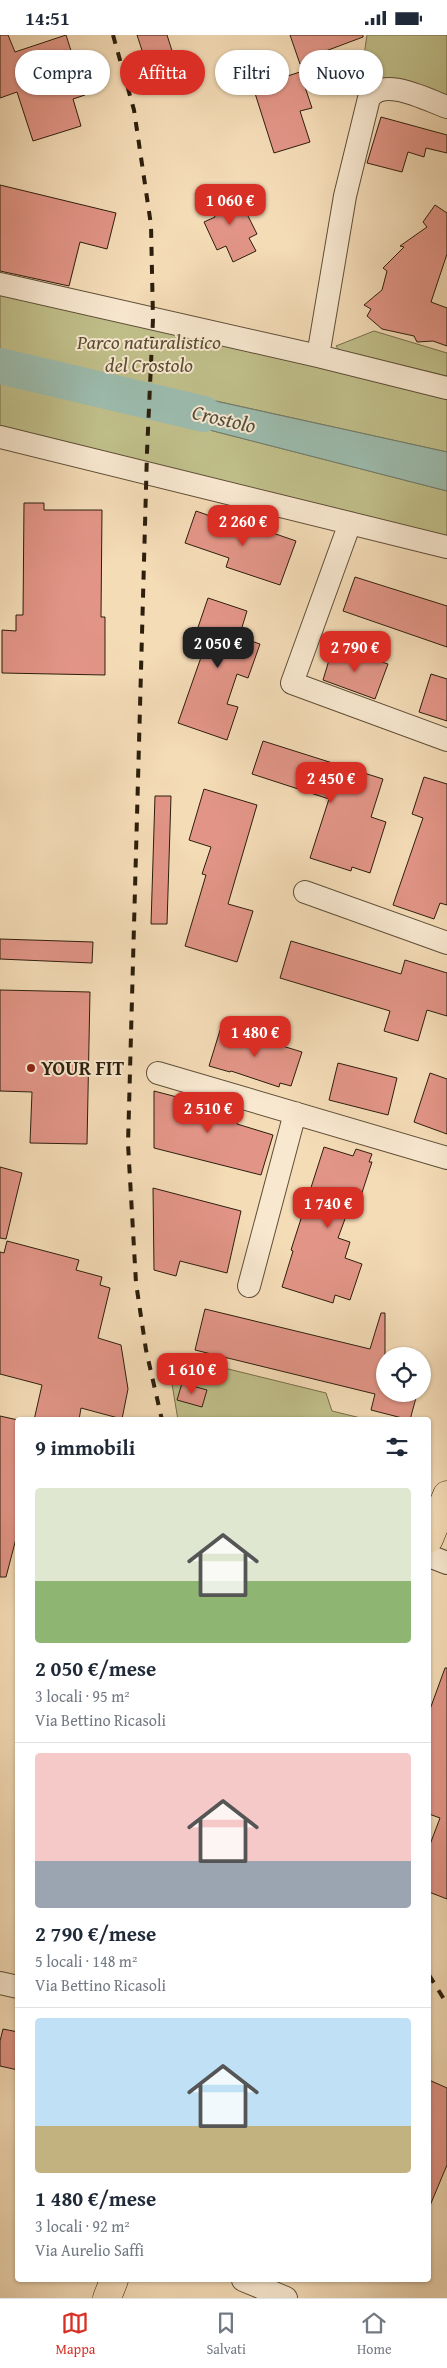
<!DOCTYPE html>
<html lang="it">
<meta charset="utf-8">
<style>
:root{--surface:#fff;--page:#f2f2f3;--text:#1f2937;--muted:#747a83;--line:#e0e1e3;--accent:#d93025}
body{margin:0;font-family:"Gentium Book Plus",serif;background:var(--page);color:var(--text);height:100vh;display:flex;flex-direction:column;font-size:19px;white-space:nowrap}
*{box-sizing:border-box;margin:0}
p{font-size:16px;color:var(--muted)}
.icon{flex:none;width:28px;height:28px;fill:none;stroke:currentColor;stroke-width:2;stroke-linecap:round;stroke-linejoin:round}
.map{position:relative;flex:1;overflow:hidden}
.side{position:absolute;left:15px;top:1382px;width:416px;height:865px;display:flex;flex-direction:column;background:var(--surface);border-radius:5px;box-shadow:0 1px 4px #0004}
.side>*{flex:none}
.guide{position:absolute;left:15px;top:15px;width:418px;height:45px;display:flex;gap:10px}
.buttons{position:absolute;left:376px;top:1312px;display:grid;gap:10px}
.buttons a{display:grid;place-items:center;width:55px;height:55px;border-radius:50%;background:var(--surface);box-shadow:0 1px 4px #0004;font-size:25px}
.price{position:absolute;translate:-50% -42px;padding:0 11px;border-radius:10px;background:var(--accent);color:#fff;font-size:16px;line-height:32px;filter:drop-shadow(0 1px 2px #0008)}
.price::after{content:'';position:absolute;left:50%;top:30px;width:15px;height:11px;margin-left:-8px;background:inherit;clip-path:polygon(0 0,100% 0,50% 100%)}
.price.current{background:#222;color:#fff}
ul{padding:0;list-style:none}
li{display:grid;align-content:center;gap:10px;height:265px;padding:0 20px}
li+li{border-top:1px solid var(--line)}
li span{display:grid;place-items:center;height:155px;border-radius:5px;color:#555}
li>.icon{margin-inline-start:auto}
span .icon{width:90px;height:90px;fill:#fffc;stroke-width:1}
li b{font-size:21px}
h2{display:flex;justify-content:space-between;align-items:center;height:60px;padding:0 20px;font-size:21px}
.pill{padding:0 18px;border-radius:22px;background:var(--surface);box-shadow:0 1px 4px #0004;font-size:18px;line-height:45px}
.pill.current{background:var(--accent);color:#fff}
.status{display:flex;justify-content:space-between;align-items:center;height:35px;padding:0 25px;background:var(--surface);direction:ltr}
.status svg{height:14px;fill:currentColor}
.menu{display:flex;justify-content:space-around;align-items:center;height:70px;border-top:1px solid var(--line);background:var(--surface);font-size:14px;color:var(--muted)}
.menu a{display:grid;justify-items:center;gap:2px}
.menu .current{color:var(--accent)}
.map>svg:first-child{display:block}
.green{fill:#c0bf8a;stroke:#766e4b}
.water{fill:#9cbcae;stroke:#707d6d}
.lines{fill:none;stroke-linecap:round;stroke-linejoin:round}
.river{stroke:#9cbcae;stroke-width:36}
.building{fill:#e29587;stroke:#2d1e0c}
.minor-casing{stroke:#5f4e37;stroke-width:24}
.major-casing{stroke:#2d1e0c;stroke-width:29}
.minor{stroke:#f8e8d0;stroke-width:22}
.major{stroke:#f4dcb7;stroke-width:28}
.rail{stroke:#2d1e0c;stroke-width:4;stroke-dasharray:9 9;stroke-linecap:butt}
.poi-dot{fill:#8f2418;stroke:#f8e8d0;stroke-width:2}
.labels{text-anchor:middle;stroke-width:4;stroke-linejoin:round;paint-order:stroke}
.park-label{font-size:20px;font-style:italic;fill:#594e32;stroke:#f8e8d0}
.poi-label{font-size:20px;font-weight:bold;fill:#2d1e0c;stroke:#f8e8d0;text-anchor:start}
.water-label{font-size:21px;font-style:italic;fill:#4e4d3d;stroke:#f8e8d0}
</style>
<div class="status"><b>14:51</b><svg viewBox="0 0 49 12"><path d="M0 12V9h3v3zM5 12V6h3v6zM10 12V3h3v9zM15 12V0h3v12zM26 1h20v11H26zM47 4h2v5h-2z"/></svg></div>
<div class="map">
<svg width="447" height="2263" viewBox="0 0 447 2263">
<rect width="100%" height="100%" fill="#f4dcb7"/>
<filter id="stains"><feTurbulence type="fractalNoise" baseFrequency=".004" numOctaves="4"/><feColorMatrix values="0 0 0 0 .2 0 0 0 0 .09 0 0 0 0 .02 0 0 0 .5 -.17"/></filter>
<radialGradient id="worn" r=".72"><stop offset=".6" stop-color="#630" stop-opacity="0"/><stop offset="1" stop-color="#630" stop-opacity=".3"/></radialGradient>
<!-- green -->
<path class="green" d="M 367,0 L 447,0 L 447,69 L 375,43 L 361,41 Z
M 0,249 L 447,351 L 447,417 L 157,353 L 155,381 L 447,456 L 447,512 L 0,402 L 0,343 L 127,372 L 129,347 L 0,317 Z
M 374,296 L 447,318 L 447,341 L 339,315 L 336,311 Z
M 167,1319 L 326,1358 L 332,1376 L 369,1385 L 178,1385 Z"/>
<!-- water -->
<path class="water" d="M 0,317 L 129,347 L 128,372 L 0,343 Z
M 156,353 L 447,417 L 447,456 L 155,381 Z"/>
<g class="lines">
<!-- river -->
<path class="river" d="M 0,331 L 204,379"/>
</g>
<!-- building -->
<path class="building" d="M 0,0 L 8,0 L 15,17 L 66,0 L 85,60 L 73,64 L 81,91 L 33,106 L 17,57 L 0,63 Z
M 137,0 L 167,0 L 180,41 L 153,49 Z
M 290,0 L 363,0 L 363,2 L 315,20 L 316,23 L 300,29 Z
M 300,37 L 312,73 L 300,76 L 310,107 L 274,118 L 253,52 Z
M 381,82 L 447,100 L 447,118 L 426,113 L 424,122 L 408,117 L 402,137 L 367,128 Z
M 0,150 L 116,178 L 107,214 L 80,207 L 69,251 L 0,236 Z
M 226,153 L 235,172 L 242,169 L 257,199 L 249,203 L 256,216 L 233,227 L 226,211 L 217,215 L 204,187 L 215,182 L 206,162 Z
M 435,170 L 447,178 L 447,219 L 431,267 L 447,273 L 447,311 L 433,306 L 417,307 L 414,301 L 382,294 L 367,281 L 371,274 L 364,270 L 382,255 L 387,236 L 383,233 L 404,212 L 400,211 L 427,192 L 423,187 Z
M 24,468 L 44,468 L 44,475 L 102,475 L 101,582 L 105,582 L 105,640 L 2,638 L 2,595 L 16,596 L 16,580 L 23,580 Z
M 196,476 L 239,491 L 241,487 L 296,506 L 280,550 L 226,532 L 229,523 L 185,508 Z
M 355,542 L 447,571 L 447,612 L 343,576 Z
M 208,563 L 247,576 L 239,602 L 260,609 L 248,643 L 237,639 L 227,669 L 238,672 L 227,705 L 178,688 L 205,611 L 193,607 Z
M 333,612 L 388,629 L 375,664 L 323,645 Z
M 431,639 L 447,644 L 447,686 L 419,677 Z
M 263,706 L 383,744 L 371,782 L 386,787 L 370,838 L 352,832 L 351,836 L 310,823 L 329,764 L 252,739 Z
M 424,742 L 447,749 L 447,870 L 440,868 L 434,884 L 393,870 L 423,783 L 412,779 Z
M 204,754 L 257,770 L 228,869 L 253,876 L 237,927 L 185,911 L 206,840 L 202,839 L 211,812 L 189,805 Z
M 155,761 L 171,761 L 167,889 L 151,889 Z
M 0,904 L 93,907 L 92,928 L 0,924 Z
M 291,906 L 401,939 L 405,925 L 447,938 L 447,981 L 427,975 L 418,1006 L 384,996 L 390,976 L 280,943 Z
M 0,955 L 90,957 L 87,1109 L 30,1108 L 32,1057 L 0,1056 Z
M 221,992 L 302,1017 L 291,1051 L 280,1048 L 279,1052 L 231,1036 L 230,1037 L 209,1031 Z
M 338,1028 L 397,1043 L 388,1080 L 329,1065 Z
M 430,1038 L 447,1044 L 447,1099 L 414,1087 Z
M 154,1056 L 238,1078 L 237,1089 L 273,1100 L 261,1140 L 154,1113 Z
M 324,1112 L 353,1121 L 356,1114 L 372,1119 L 369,1127 L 372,1127 L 356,1176 L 349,1173 L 338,1203 L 350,1207 L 345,1223 L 362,1229 L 350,1265 L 335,1260 L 333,1268 L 282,1252 L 293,1216 L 291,1215 Z
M 0,1132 L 22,1138 L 6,1204 L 0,1203 Z
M 153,1153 L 241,1176 L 227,1238 L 180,1226 L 176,1241 L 154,1235 Z
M 7,1206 L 79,1225 L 76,1235 L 102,1242 L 100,1250 L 110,1253 L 98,1303 L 121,1310 L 128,1354 L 122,1384 L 81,1373 L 79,1385 L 34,1385 L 42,1350 L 0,1339 L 0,1217 L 4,1218 Z
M 205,1274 L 370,1314 L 381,1278 L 385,1278 L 385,1359 L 417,1359 L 410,1385 L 371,1375 L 375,1359 L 195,1315 Z
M 182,1348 L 207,1355 L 202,1372 L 177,1365 Z
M 0,1381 L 18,1385 L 18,1496 L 6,1542 L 0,1542 Z
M 445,1633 L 447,1633 L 447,1864 L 429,1857 L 429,1812 L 440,1783 L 429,1779 L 429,1677 Z
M 3,1994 L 18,1997 L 18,2035 L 0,2031 L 0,2006 Z
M 429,2045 L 447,2053 L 447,2130 L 429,2173 Z"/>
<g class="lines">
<defs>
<path id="minor" d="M 0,249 L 318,321 L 447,353
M 318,321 L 345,161 L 369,63 C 384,41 427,65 447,72
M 0,402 L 447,512
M 350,488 L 292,648 L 447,705
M 305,857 L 447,908
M 158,1038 L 447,1123
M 249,1251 L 295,1078
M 429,1521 L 447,1528
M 0,1948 L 18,1952
M 243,2245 L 286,2263"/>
<path id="major" d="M 429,1504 L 447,1460
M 107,2263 L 114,2245"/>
</defs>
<!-- minor casing -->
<use href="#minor" class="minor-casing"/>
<!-- major casing -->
<use href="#major" class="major-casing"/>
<!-- minor -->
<use href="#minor" class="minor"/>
<!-- major -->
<use href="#major" class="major"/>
<!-- rail -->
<path class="rail" d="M 113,0 L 134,75 L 151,190 L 153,284 L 147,417 L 128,1109 L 136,1248 L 146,1315 L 162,1385
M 429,1940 L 447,1969"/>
</g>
<!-- markers -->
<circle class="poi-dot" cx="31" cy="1033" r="5"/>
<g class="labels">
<!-- park labels -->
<g class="park-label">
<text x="149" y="314">Parco naturalistico<tspan x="149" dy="23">del Crostolo</tspan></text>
</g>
<!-- poi labels -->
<g class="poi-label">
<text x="41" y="1040">YOUR FIT</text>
</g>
<!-- water labels -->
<g class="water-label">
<text transform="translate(224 384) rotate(13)" y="7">Crostolo</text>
</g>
</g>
<rect width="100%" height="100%" filter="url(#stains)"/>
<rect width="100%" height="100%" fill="url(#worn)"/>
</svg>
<div class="buttons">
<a><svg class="icon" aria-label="locate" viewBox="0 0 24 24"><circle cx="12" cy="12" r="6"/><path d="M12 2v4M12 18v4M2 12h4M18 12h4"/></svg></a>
</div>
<b class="price" style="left:230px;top:191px">1 060 €</b>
<b class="price" style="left:243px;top:512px">2 260 €</b>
<b class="price current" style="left:218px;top:634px">2 050 €</b>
<b class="price" style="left:355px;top:638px">2 790 €</b>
<b class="price" style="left:331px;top:769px">2 450 €</b>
<b class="price" style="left:255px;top:1023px">1 480 €</b>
<b class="price" style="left:208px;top:1099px">2 510 €</b>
<b class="price" style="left:328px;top:1194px">1 740 €</b>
<b class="price" style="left:192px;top:1360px">1 610 €</b>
<div class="guide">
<a class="pill">Compra</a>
<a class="pill current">Affitta</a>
<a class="pill">Filtri</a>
<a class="pill">Nuovo</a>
</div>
<section class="side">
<h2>9 immobili<svg class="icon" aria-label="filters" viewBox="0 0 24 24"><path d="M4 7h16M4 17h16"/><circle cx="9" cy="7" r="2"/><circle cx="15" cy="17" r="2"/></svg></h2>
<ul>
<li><span style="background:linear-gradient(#dfe7d0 60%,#8fb573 0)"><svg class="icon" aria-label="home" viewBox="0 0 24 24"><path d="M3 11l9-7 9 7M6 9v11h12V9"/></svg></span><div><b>2 050 €/mese</b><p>3 locali · 95 m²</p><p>Via Bettino Ricasoli</p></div></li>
<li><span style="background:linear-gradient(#f6c9c9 70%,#9aa5b1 0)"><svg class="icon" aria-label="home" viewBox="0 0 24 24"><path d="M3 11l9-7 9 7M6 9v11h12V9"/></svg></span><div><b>2 790 €/mese</b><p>5 locali · 148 m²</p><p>Via Bettino Ricasoli</p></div></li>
<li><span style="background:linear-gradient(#bfe0f5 70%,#c2b280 0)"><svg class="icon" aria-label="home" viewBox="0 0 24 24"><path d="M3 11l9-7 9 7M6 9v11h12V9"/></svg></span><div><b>1 480 €/mese</b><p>3 locali · 92 m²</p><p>Via Aurelio Saffi</p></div></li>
</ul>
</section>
</div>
<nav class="menu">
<a class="current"><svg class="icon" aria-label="map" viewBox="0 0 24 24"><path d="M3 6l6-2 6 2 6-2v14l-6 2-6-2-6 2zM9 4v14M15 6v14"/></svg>Mappa</a>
<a><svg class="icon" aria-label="saved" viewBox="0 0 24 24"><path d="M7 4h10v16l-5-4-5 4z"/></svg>Salvati</a>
<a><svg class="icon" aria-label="home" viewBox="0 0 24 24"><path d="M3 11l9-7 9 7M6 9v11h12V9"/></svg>Home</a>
</nav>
